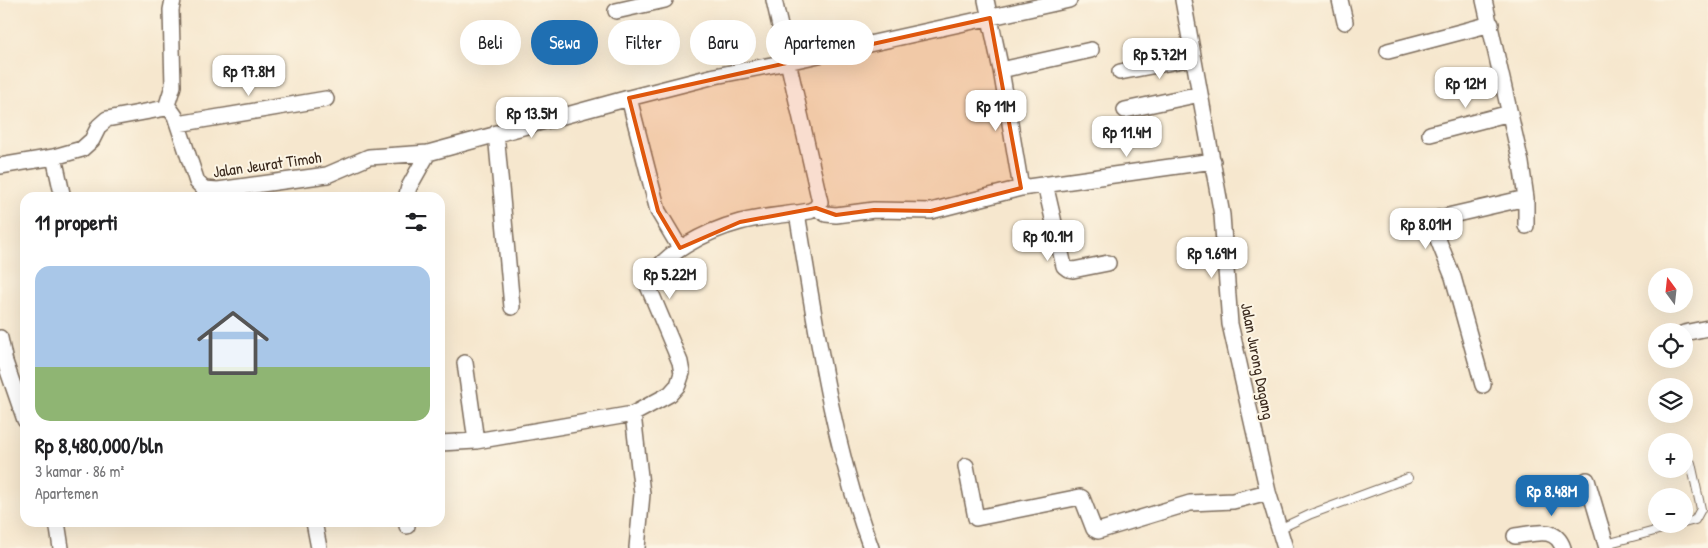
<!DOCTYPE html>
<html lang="id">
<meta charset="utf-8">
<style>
:root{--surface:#fff;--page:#f6f6f6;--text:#202124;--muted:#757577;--line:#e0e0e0;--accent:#1f6fb2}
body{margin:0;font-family:"Patrick Hand",sans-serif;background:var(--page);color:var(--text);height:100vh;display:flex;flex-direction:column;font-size:19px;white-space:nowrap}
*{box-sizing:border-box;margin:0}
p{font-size:16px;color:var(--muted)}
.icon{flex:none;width:28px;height:28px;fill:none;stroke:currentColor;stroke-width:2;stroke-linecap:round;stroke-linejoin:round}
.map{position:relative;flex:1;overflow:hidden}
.details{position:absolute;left:20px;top:192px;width:425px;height:335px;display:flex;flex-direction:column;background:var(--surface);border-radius:15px;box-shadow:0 5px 20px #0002}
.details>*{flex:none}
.hud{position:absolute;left:460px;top:20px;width:475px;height:45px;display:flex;gap:10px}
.needle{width:32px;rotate:345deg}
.buttons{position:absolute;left:1648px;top:268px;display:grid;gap:10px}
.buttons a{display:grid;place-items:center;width:45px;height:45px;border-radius:50%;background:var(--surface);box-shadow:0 5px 20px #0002;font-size:25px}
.price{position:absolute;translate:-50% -42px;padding:0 11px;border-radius:10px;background:#fff;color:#222;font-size:16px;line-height:32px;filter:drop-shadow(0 1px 2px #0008)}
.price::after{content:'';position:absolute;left:50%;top:30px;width:15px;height:11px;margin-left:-8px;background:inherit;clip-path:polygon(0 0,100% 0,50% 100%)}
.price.current{background:var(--accent);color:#fff}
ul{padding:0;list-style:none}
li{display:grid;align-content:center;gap:10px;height:265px;padding:0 15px}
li+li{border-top:1px solid var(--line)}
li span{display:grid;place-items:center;height:155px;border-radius:15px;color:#555}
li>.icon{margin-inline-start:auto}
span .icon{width:90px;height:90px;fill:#fffc;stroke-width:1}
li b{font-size:21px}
h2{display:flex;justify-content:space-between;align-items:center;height:60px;padding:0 15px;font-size:21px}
.pill{padding:0 18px;border-radius:22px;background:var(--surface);box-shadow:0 5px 20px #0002;font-size:18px;line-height:45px}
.pill.current{background:var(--accent);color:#fff}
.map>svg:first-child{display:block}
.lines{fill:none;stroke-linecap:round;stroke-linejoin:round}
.lane-casing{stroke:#7c6c5c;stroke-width:10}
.street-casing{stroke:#7c6c5c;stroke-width:18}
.lane{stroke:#fff;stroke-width:8}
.street{stroke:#fff;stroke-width:15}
.marked{fill:#df570d;fill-opacity:0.2;stroke:#df570d;stroke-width:4;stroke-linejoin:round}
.labels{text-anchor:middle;stroke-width:4;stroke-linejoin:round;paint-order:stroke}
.street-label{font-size:16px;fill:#3b2a1e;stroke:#fcf5e5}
</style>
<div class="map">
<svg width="1708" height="548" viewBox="0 0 1708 548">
<rect width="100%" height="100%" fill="#fcf5e5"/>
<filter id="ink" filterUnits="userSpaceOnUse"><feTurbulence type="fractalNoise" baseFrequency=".02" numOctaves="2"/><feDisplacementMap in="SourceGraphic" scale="10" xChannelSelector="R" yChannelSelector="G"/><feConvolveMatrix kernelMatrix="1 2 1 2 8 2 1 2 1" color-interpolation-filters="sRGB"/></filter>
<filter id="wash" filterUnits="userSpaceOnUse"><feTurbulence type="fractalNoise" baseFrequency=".0096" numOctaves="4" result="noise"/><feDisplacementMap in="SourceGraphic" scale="20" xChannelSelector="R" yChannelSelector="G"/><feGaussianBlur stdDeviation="1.12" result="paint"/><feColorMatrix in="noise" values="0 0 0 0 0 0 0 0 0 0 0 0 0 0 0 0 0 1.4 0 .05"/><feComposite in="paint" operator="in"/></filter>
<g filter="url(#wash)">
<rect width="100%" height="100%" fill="#f6e7ce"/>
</g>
<g filter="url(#ink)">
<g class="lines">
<defs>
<path id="lane" d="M 1684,523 L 1695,520 L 1701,509 L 1691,463
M 1279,529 L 1311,514 L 1408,478
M 1606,544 L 1681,524"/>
<path id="street" d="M 986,0 L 1001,70 L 1091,50
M 1183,0 L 1222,215 L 1230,324 L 1268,492 L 1285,548
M 1340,0 L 1345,22
M 1484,0 L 1521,163 L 1526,198 L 1526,226
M 616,11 L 665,0
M 1388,51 L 1491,24
M 1001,70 L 1021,188
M 1120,72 L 1193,58
M 166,108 L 173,86 L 171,10 L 173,0
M 1125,110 L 1200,94
M 178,124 L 326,99
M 496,133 L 512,307
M 1430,134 L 1510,113
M 54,157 L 63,198
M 0,166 L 54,157 L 82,149 L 92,140 L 99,126 L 107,119 L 166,108 L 170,109 L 175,116 L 197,182 L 204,189 L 218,190 L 327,175 L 369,157 L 428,153 L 629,98
M 1045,184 L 1064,266 L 1068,269 L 1073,270 L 1108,263
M 406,198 L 409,187 L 428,153
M 816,208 L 826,214 L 836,215 L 874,210 L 931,211 L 1021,188 L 1213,161
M 797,213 C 816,326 831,440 871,548
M 680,248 L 658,211 L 629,98 L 715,76 L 787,62 L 1069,0
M 1684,333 L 1708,328
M 0,338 L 5,362 L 25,420
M 465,363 L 476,441
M 1483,385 L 1453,277 L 1433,227 L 1434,222 L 1439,218 L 1526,198
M 633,414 L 642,494 L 637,548
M 440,443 L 476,441 L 633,414 L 670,394 L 678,385 L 682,373 L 680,362 L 648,286 C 657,254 710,230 740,222 C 763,216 787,215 810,211 L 816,208 L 820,202 L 774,0
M 966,466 L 976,518 L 1080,497 L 1082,498 L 1094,529 L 1098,531 L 1190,503 L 1233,501 L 1268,492
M 1587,480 L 1607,548
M 57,522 L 61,548
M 314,522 L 319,548
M 407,522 L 407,526
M 1515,536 C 1534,534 1555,525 1563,548"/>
</defs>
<!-- lane casing -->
<use href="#lane" class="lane-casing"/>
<!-- street casing -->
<use href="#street" class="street-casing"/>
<!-- lane -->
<use href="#lane" class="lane"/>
<!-- street -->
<use href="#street" class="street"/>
</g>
</g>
<!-- marked area -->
<path class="marked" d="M 990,18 L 1021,188 L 931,211 L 874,210 L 836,215 L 816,208 L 740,222 L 680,248 L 658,211 L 629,98 Z"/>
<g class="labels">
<!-- street labels -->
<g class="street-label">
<text transform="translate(267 164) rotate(-8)" y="6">Jalan Jeurat Timoh</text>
<text transform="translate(1258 361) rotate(79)" y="6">Jalan Jurong Dagang</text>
</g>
</g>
</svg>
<div class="buttons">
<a><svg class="needle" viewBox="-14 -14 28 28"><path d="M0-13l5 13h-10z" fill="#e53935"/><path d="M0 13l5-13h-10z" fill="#757577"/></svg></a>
<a><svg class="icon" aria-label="locate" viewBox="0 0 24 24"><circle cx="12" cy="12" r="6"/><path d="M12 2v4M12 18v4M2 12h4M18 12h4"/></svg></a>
<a><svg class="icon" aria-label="layers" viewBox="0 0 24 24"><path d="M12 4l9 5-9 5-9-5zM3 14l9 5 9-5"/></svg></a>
<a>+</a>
<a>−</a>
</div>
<b class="price" style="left:1160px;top:80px">Rp 5.72M</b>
<b class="price" style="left:249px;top:97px">Rp 17.8M</b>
<b class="price" style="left:1466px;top:109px">Rp 12M</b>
<b class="price" style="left:996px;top:132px">Rp 11M</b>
<b class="price" style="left:532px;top:139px">Rp 13.5M</b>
<b class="price" style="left:1127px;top:158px">Rp 11.4M</b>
<b class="price" style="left:1426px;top:250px">Rp 8.01M</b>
<b class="price" style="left:1048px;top:262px">Rp 10.1M</b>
<b class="price" style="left:1212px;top:279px">Rp 9.69M</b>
<b class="price" style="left:670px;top:300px">Rp 5.22M</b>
<b class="price current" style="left:1552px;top:517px">Rp 8.48M</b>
<div class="hud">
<a class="pill">Beli</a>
<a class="pill current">Sewa</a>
<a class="pill">Filter</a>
<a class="pill">Baru</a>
<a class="pill">Apartemen</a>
</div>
<section class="details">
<h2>11 properti<svg class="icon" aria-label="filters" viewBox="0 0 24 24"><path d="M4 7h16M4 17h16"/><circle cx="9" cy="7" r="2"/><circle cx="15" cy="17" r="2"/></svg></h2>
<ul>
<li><span style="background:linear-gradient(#a9c7e8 65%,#8fb573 0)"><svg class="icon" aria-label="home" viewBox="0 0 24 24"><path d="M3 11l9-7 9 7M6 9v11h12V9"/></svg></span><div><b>Rp 8,480,000/bln</b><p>3 kamar · 86 m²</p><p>Apartemen</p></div></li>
</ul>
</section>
</div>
